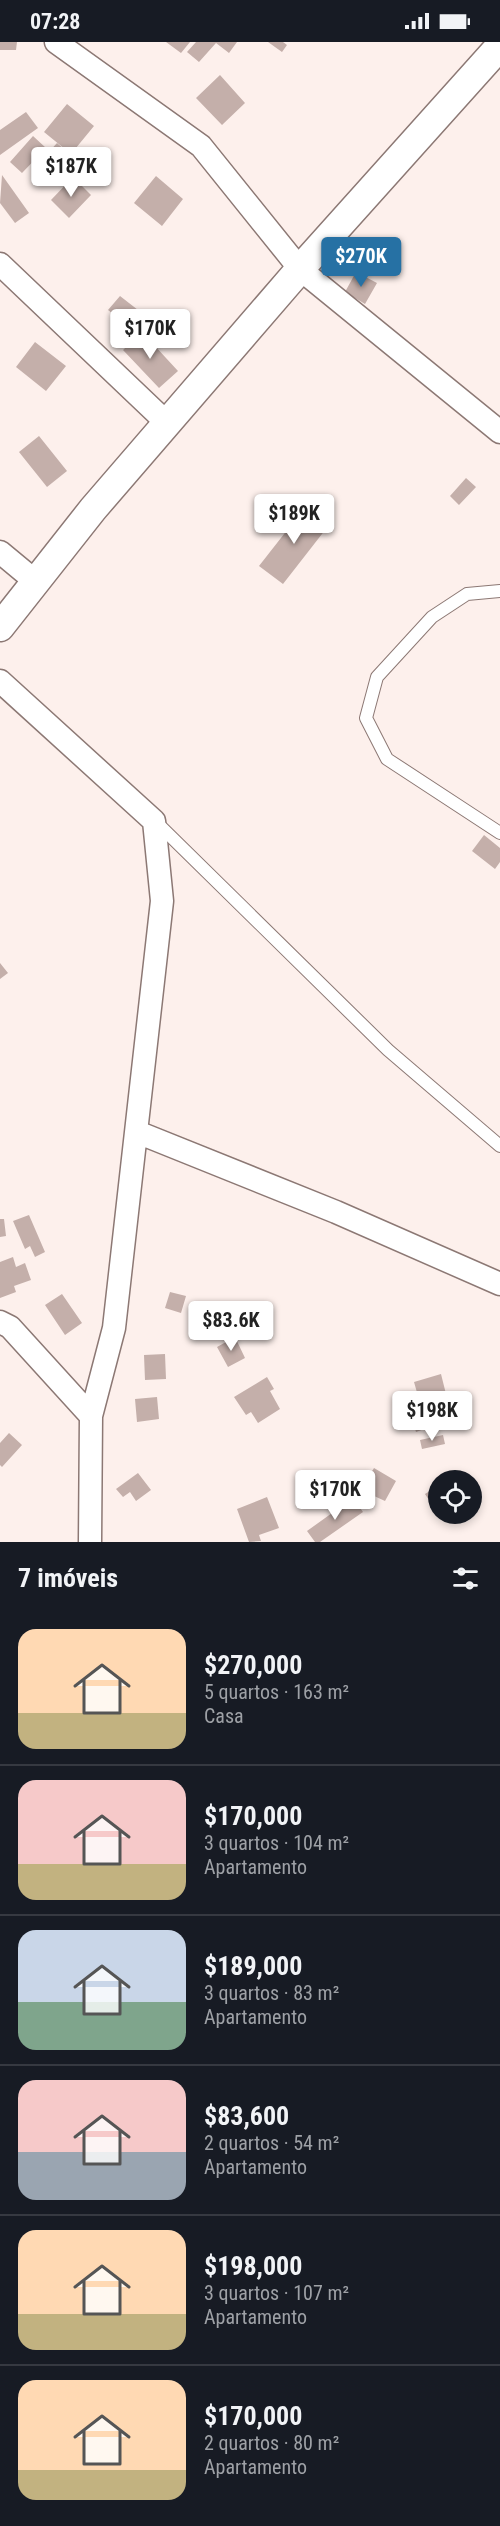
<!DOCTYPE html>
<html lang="pt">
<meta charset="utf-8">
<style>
:root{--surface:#171b24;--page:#20242c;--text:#f1f3f6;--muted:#9ea1a6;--line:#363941;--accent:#2671a4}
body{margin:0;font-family:"Roboto Condensed",sans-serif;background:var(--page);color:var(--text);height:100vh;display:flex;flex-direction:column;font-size:22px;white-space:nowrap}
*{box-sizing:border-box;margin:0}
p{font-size:20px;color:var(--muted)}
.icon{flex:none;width:33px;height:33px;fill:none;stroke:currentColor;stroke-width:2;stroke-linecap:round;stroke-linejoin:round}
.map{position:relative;height:1500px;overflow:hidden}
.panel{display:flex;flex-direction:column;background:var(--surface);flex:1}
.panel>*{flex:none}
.tools{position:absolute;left:428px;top:1428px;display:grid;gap:12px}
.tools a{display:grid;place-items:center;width:54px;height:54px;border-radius:50%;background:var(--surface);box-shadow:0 3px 9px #0003;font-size:30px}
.price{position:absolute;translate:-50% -51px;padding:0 14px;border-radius:6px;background:#fff;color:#222;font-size:20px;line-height:39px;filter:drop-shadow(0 2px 3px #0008)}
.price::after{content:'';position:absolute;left:50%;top:36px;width:18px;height:14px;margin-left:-9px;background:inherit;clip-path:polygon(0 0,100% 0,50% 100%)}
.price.current{background:var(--accent);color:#fff}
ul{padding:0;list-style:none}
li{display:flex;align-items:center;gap:18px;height:150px;padding:0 18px}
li+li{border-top:2px solid var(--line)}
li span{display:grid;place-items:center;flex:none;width:168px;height:120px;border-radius:18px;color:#555}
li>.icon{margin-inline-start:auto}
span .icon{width:72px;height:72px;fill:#fffc;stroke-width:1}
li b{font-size:26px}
h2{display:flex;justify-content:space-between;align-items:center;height:72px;padding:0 18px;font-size:26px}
.status{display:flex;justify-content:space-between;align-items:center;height:42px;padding:0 30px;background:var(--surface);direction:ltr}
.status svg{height:16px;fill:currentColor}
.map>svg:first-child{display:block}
.building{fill:#c4afaa}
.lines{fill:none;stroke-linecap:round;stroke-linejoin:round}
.service-casing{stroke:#8c7874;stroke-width:14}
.minor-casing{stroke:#8c7874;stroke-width:25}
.tertiary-casing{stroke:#8c7874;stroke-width:31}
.service{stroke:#fff;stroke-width:12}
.minor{stroke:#fff;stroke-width:22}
.tertiary{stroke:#fff;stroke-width:28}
</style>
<div class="status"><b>07:28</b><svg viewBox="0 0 49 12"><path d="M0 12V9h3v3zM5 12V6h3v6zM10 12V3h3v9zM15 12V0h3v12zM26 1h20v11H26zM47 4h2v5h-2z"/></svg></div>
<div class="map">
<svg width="500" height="1500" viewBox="0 0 500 1500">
<rect width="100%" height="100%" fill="#fdf0ec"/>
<!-- building -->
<path class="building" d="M 0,0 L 17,0 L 16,8 L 0,8 Z
M 166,0 L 190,0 L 181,11 Z
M 196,0 L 237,0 L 229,11 L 216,1 L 199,20 L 187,10 Z
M 268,0 L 283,0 L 287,3 L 282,10 Z
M 220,33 L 245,61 L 222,83 L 196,56 Z
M 67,62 L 94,84 L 71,112 L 44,90 Z
M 26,70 L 38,86 L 0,113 L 0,88 Z
M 33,94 L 46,106 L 22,131 L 10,120 Z
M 57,101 L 81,122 L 71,133 L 47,112 Z
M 2,133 L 29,171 L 15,181 L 0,161 Z
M 156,134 L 183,157 L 162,184 L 134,161 Z
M 73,135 L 91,153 L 69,176 L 51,158 Z
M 356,230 L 377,241 L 365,262 L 345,250 Z
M 120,254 L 138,268 L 126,282 L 108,268 Z
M 142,290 L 178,329 L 159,346 L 123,308 Z
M 35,300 L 66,324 L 46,349 L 16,325 Z
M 39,394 L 67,429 L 47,445 L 19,410 Z
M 466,436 L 476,445 L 459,463 L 450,454 Z
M 306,464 L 329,483 L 283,542 L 259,524 Z
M 484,793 L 500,806 L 500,820 L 495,827 L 472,809 Z
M 0,921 L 8,931 L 0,937 Z
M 29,1173 L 45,1210 L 35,1215 L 30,1204 L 25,1207 L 13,1179 Z
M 0,1177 L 4,1177 L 6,1194 L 0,1195 Z
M 13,1215 L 16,1225 L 25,1221 L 31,1238 L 14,1244 L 16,1250 L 0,1256 L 0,1220 Z
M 170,1250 L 186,1254 L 181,1271 L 165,1266 Z
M 62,1252 L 82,1281 L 65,1293 L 45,1263 Z
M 235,1295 L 245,1316 L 228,1325 L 217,1305 Z
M 165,1312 L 166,1337 L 145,1338 L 144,1313 Z
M 441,1332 L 448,1360 L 422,1368 L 414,1340 Z
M 267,1335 L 274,1347 L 270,1349 L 280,1367 L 258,1381 L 251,1370 L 246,1373 L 234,1355 Z
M 157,1355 L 159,1377 L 137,1380 L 135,1357 Z
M 433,1373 L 436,1383 L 416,1390 L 413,1380 Z
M 9,1391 L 22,1403 L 2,1425 L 0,1423 L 0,1401 Z
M 443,1393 L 445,1402 L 422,1407 L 420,1398 Z
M 374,1426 L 396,1439 L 385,1459 L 361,1448 Z
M 138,1431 L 151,1448 L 136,1459 L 130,1450 L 123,1455 L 116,1447 Z
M 438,1444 L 438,1470 L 437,1470 L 425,1452 Z
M 267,1455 L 279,1486 L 259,1493 L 261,1499 L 249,1500 L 237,1467 Z
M 353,1456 L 363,1470 L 320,1500 L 315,1500 L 307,1489 Z"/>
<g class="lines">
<defs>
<path id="service" d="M 500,549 L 467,552 L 432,575 L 377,635 L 366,676 L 387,717 L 500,791
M 156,780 L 388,1008 L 500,1104"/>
<path id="minor" d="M 56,0 L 201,104 L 300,227 L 500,390
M 0,222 L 167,381
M 0,510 L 35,539
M 0,639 L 154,779 L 162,859 L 114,1286 L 91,1374 L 90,1500
M 137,1090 L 336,1170 L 500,1242
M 0,1280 L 10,1285 L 91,1374"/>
<path id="tertiary" d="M 0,585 L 93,467 L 300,227 L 500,4"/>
</defs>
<!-- service casing -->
<use href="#service" class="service-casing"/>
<!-- minor casing -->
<use href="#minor" class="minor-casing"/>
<!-- tertiary casing -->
<use href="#tertiary" class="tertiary-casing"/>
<!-- service -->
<use href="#service" class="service"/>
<!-- minor -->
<use href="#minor" class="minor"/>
<!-- tertiary -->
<use href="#tertiary" class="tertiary"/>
</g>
</svg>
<div class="tools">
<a><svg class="icon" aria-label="locate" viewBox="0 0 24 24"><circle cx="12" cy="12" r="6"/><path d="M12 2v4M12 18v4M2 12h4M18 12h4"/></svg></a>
</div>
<b class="price" style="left:71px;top:156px">$187K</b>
<b class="price current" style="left:361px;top:246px">$270K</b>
<b class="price" style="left:150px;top:318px">$170K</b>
<b class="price" style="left:294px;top:503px">$189K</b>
<b class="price" style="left:231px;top:1310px">$83.6K</b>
<b class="price" style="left:432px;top:1400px">$198K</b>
<b class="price" style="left:335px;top:1479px">$170K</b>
</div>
<section class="panel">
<h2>7 imóveis<svg class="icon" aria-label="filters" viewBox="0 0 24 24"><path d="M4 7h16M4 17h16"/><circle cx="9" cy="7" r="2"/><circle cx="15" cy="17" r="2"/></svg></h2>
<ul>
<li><span style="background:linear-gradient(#ffd9b3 70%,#c2b280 0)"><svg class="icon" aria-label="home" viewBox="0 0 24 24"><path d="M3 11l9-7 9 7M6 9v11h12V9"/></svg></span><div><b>$270,000</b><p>5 quartos · 163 m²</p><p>Casa</p></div></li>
<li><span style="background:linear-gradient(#f6c9c9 70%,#c2b280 0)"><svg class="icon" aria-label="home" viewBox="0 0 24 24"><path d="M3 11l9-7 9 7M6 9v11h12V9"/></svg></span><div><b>$170,000</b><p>3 quartos · 104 m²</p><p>Apartamento</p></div></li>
<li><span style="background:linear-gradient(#c9d6e8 60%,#7fa58c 0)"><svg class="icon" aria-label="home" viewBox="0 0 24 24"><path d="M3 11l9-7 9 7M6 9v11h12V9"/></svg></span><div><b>$189,000</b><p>3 quartos · 83 m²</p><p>Apartamento</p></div></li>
<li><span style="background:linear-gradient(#f6c9c9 60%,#9aa5b1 0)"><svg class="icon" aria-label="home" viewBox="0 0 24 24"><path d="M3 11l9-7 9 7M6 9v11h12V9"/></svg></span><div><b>$83,600</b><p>2 quartos · 54 m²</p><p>Apartamento</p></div></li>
<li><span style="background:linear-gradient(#ffd9b3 70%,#c2b280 0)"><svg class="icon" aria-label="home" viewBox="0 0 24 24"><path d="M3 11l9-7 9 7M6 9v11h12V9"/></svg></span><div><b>$198,000</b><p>3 quartos · 107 m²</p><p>Apartamento</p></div></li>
<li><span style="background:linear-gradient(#ffd9b3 75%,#c2b280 0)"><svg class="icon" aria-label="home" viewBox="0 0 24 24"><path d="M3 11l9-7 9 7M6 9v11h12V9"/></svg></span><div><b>$170,000</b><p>2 quartos · 80 m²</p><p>Apartamento</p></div></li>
</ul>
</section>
